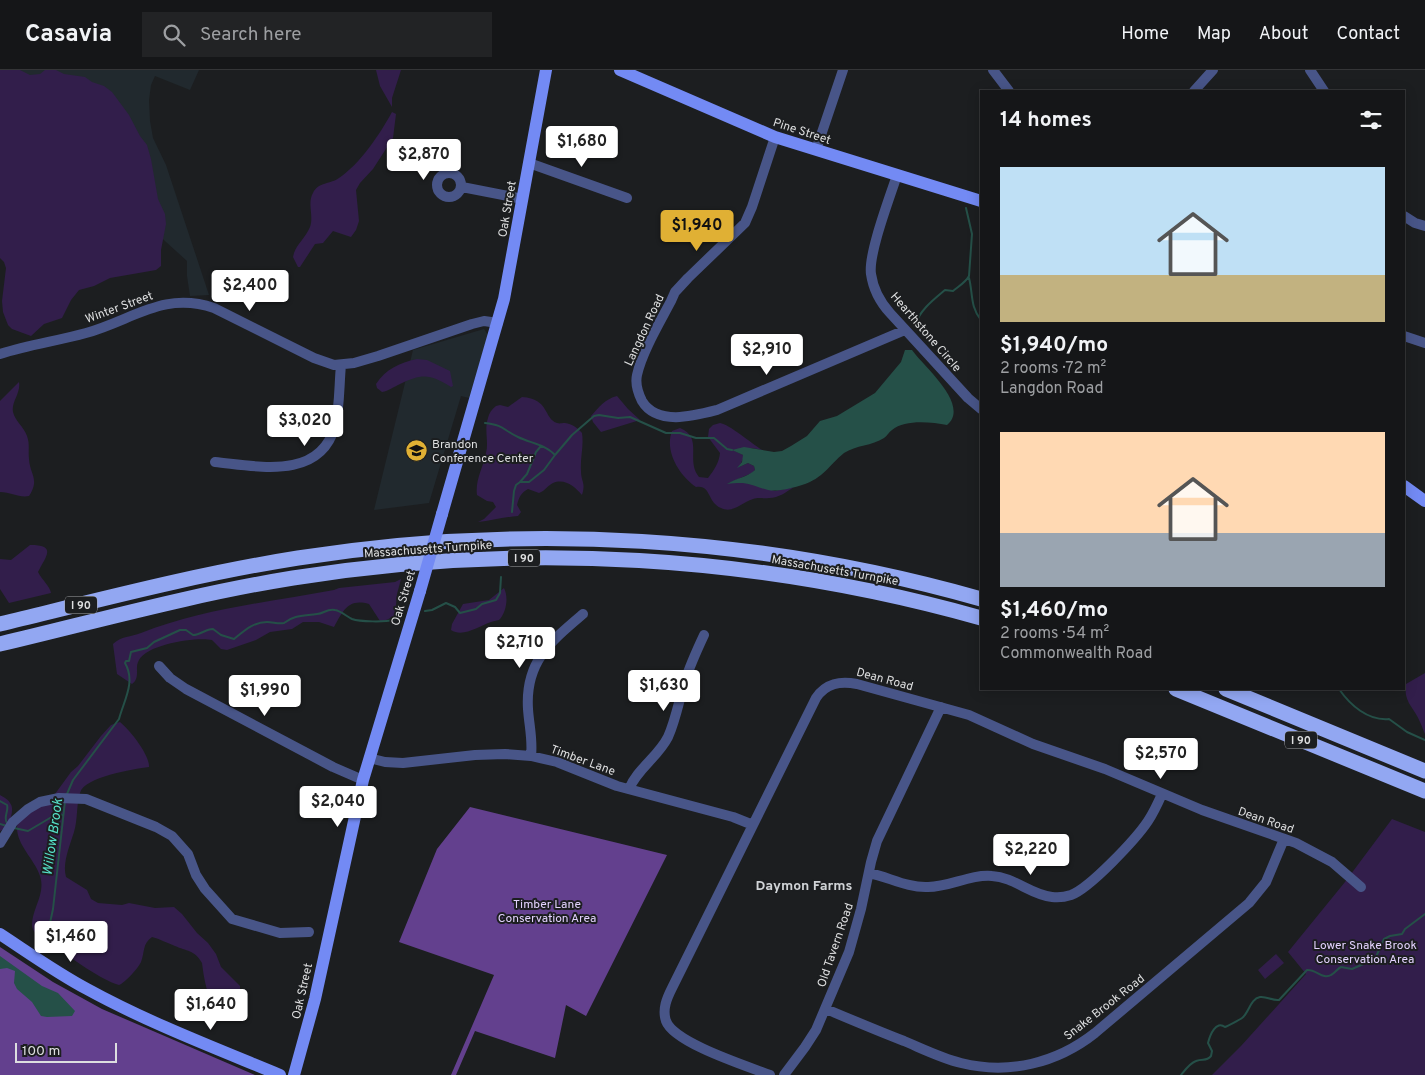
<!DOCTYPE html>
<meta charset="utf-8">
<style>
:root{--surface:#151618;--page:#222325;--text:#f1f3f6;--muted:#9d9fa2;--line:#343537;--accent:#e0b034}
body{margin:0;font-family:Overpass,sans-serif;background:var(--page);color:var(--text);height:100vh;display:flex;flex-direction:column;font-size:19px;white-space:nowrap}
*{box-sizing:border-box;margin:0}
p{font-size:16px;color:var(--muted)}
.icon{flex:none;width:28px;height:28px;fill:none;stroke:currentColor;stroke-width:2;stroke-linecap:round;stroke-linejoin:round}
.map{position:relative;flex:1;overflow:hidden}
.panel{position:absolute;left:980px;top:20px;width:425px;height:600px;display:flex;flex-direction:column;background:var(--surface);border-radius:0px;box-shadow:0 2px 12px #0003,0 0 0 1px var(--line)}
.panel>*{flex:none}
.scale{position:absolute;left:15px;bottom:12px;width:102px;box-sizing:border-box;padding-left:5px;border:2px solid #dddedf;border-top:0;font-size:14px;line-height:18px;white-space:nowrap;color:#dddedf;-webkit-text-stroke:4px #1c1e20;paint-order:stroke}
.price{position:absolute;translate:-50% -42px;padding:0 11px;border-radius:5px;background:#fff;color:#222;font-size:16px;line-height:32px;filter:drop-shadow(0 1px 2px #0008)}
.price::after{content:'';position:absolute;left:50%;top:30px;width:15px;height:11px;margin-left:-8px;background:inherit;clip-path:polygon(0 0,100% 0,50% 100%)}
.price.current{background:var(--accent);color:#111}
ul{padding:0;list-style:none}
li{display:grid;align-content:center;gap:10px;height:265px;padding:0 20px}
li span{display:grid;place-items:center;height:155px;border-radius:0px;color:#555}
li>.icon{margin-inline-start:auto}
span .icon{width:90px;height:90px;fill:#fffc;stroke-width:1}
li b{font-size:21px}
h2{display:flex;justify-content:space-between;align-items:center;height:60px;padding:0 20px;font-size:21px}
header{display:flex;align-items:center;gap:30px;box-sizing:border-box;height:70px;padding:0 25px;background:var(--surface);border-bottom:1px solid var(--line)}
header strong{font-size:24px}
nav{display:flex;gap:28px;margin-inline-start:auto;font-size:18px}
.search{width:350px;height:45px;background:var(--page);display:flex;align-items:center;gap:12px;box-sizing:border-box;padding:0 18px;border-radius:0px;color:var(--muted);font-size:19px}
.map>svg:first-child{display:block}
.built{fill:#21292e}
.green{fill:#321e4b}
.forest{fill:#63408e}
.water{fill:#255048}
.lines{fill:none;stroke-linecap:round;stroke-linejoin:round}
.stream{stroke:#255048;stroke-width:2}
.minor{stroke:#485588;stroke-width:10}
.major{stroke:#738af4;stroke-width:12}
.highway{stroke:#92a7f2;stroke-width:15}
.major-bridge{stroke:#738af4;stroke-width:12}
.labels{text-anchor:middle;stroke-width:4;stroke-linejoin:round;paint-order:stroke}
.shield{fill:#1c1e20;stroke:#a3a4a6;stroke-width:1}
.shield-label{font-size:11px;font-weight:bold;fill:#dddedf}
.street-label{font-size:12px;fill:#dddedf;stroke:#1c1e20}
.poi-label{font-size:12px;fill:#dddedf;stroke:#1c1e20;text-anchor:start}
.park-label{font-size:12px;fill:#e3d2fe;stroke:#1c1e20}
.water-label{font-size:14px;font-style:italic;fill:#55e0c7;stroke:#1c1e20}
.neighbourhood-label{font-size:14px;font-weight:bold;fill:#d0d3d6;stroke:#1c1e20}
</style>
<header>
<strong>Casavia</strong>
<div class="search"><svg class="icon" aria-label="search" viewBox="0 0 24 24"><circle cx="10" cy="10" r="6"/><path d="M15 15l6 6"/></svg>Search here</div>
<nav><a>Home</a><a>Map</a><a>About</a><a>Contact</a></nav>
</header>
<div class="map">
<svg width="1425" height="1005" viewBox="0 0 1425 1005">
<rect width="100%" height="100%" fill="#1c1e20"/>
<!-- built -->
<path class="built" d="M 0,0 L 199,0 L 190,20 L 155,6 L 151,15 L 149,30 L 150,51 L 153,68 L 166,95 L 209,225 L 190,226 L 187,206 L 187,191 L 133,142 Z
M 484,259 L 488,265 L 469,328 L 461,326 L 429,433 L 374,440 L 413,280 Z"/>
<!-- green -->
<path class="green" d="M 0,0 L 20,0 L 30,5 L 40,4 L 45,0 L 56,0 L 64,4 L 85,7 L 92,12 L 104,16 L 112,22 L 129,45 L 140,66 L 147,75 L 151,89 L 158,129 L 165,144 L 166,154 L 161,180 L 161,196 L 156,200 L 110,208 L 94,216 L 79,220 L 71,230 L 62,248 L 44,254 L 31,266 L 12,259 L 8,255 L 3,242 L 2,231 L 6,198 L 4,192 L 0,188 Z
M 376,0 L 401,0 L 392,28 L 392,37 L 380,16 Z
M 392,42 L 396,44 L 393,68 L 373,99 L 360,113 L 356,120 L 359,151 L 356,160 L 351,167 L 333,161 L 323,173 L 315,174 L 300,197 L 298,197 L 293,187 L 294,183 C 297,174 306,167 310,157 C 314,146 307,133 313,123 C 318,112 331,114 339,108 C 360,94 380,64 392,42 Z
M 417,289 L 427,290 L 450,301 L 453,316 L 451,317 C 431,304 422,303 400,314 C 393,317 389,321 382,322 L 377,318 L 376,314 C 386,299 399,293 417,289 Z
M 19,312 C 21,323 11,332 13,342 C 15,351 24,357 27,366 C 30,374 28,381 29,389 C 30,405 40,409 29,426 C 19,428 11,422 0,422 L 0,331 Z
M 617,326 L 628,339 L 640,350 L 601,362 L 593,352 L 591,346 C 599,337 605,329 617,326 Z
M 522,327 C 550,329 543,348 557,353 C 560,354 561,353 565,353 C 572,354 578,358 582,363 C 584,376 580,388 581,401 C 581,412 586,412 582,425 C 575,417 565,408 553,413 C 548,415 545,421 539,423 L 528,419 C 521,423 519,427 517,435 L 521,442 L 518,446 C 504,447 491,451 478,452 L 484,449 L 496,437 L 493,432 L 487,431 L 477,425 C 475,410 483,398 486,383 C 489,372 484,360 488,348 C 489,343 492,339 496,336 L 500,335 L 508,337 Z
M 720,353 C 729,354 751,373 762,380 L 752,378 L 733,380 L 743,385 L 743,389 L 739,397 L 748,393 L 754,396 L 755,400 L 752,403 L 729,413 L 748,412 L 775,421 L 794,417 C 786,422 779,428 769,428 C 764,429 759,427 753,429 C 742,432 733,444 721,438 C 707,432 711,414 696,417 C 680,406 664,382 672,361 L 680,358 C 704,368 685,390 699,407 L 708,408 C 714,400 719,393 720,383 L 708,367 L 709,359 L 713,355 Z
M 30,475 C 58,475 45,487 38,502 C 42,510 50,516 51,523 L 9,533 L 0,519 L 0,489 L 11,490 Z
M 401,509 L 397,524 L 395,546 L 384,551 L 380,551 L 369,534 C 348,528 343,541 334,557 L 319,552 L 303,552 L 292,559 L 270,562 L 256,570 L 227,580 L 221,579 L 212,570 C 196,567 148,574 139,590 C 134,598 141,607 132,614 L 117,604 L 113,574 C 121,566 131,567 141,563 C 202,539 269,532 334,520 L 339,518 L 395,512 Z
M 504,518 C 509,528 506,543 499,550 C 496,551 493,551 491,552 C 479,556 463,568 451,560 L 452,554 L 463,534 L 489,530 Z
M 1425,603 L 1425,664 C 1423,660 1422,656 1420,652 C 1414,637 1403,632 1406,614 Z
M 120,652 C 129,659 150,685 149,697 C 133,699 84,707 80,723 C 76,736 78,749 74,762 C 70,775 62,793 66,807 L 87,820 L 91,829 L 98,833 L 122,835 L 129,833 L 155,838 L 174,837 L 182,844 L 197,863 L 208,873 L 216,884 L 221,897 L 240,916 L 240,922 C 212,959 205,917 202,893 C 195,880 186,881 175,876 C 167,873 160,869 152,867 C 142,874 145,882 141,892 C 139,897 125,913 119,915 C 99,909 74,889 56,878 C 52,875 47,873 43,870 C 38,867 32,861 32,855 C 32,838 46,824 40,806 C 34,787 12,772 18,750 L 55,724 L 71,702 L 78,696 L 101,666 L 111,655 Z
M 0,725 C 3,727 8,729 10,733 C 16,740 8,758 0,761 Z
M 1392,749 L 1425,762 L 1425,1005 L 1212,1005 L 1241,976 L 1306,904 L 1288,882 L 1345,812 Z
M 1276,884 L 1284,893 L 1265,909 L 1258,900 Z"/>
<!-- forest -->
<path class="forest" d="M 470,737 L 667,785 L 586,946 L 566,935 L 555,988 L 475,961 L 456,1005 L 451,1005 L 494,905 L 399,872 L 437,779 Z
M 0,877 L 53,912 L 102,939 L 255,1005 L 0,1005 Z"/>
<!-- water -->
<path class="water" d="M 905,280 L 912,280 C 923,296 971,335 947,355 C 931,352 905,349 892,360 C 889,362 887,366 884,368 C 872,376 856,375 844,383 C 828,396 824,408 802,415 C 792,418 778,422 768,420 C 749,415 749,411 727,414 C 736,408 748,407 755,400 L 754,396 L 748,393 L 737,398 L 742,392 L 743,385 L 732,380 L 744,377 L 774,382 L 782,381 L 791,376 L 807,366 L 820,351 L 837,346 L 875,323 L 901,292 Z
M 0,886 L 42,916 L 58,923 L 75,941 L 72,946 L 47,947 L 41,946 L 32,932 L 17,919 L 14,913 L 15,901 L 7,898 L 0,899 Z"/>
<g class="lines">
<!-- stream -->
<path class="stream" d="M 969,208 C 973,223 970,237 981,250
M 915,255 C 920,240 933,230 945,220 L 953,221 C 959,216 966,212 969,206 L 972,164 L 966,138
M 485,353 C 504,355 503,360 518,367 C 530,373 544,374 554,384
M 520,412 L 527,404 L 536,382 L 541,376
M 512,442 L 514,421 L 516,415 L 520,412 L 529,412 L 544,400 L 555,385 L 572,365 L 594,346 L 599,345 L 618,348 L 630,347 L 666,363 L 680,363 L 696,368 L 714,368 L 727,379 L 732,380
M 425,541 L 432,540 L 446,533 L 455,537 L 460,543 L 476,539 L 482,534 L 496,530 L 500,523 L 501,507
M 1339,619 C 1350,635 1368,651 1389,649 L 1407,662 L 1425,670
M 67,724 L 73,710 L 119,649 C 124,630 136,612 125,593 L 126,591 L 129,591 L 131,582 L 147,578 L 154,572 L 180,560 L 186,560 L 193,565 C 201,565 205,559 213,559 L 221,565 L 234,569 C 244,561 253,552 267,552 C 273,552 278,554 284,553 C 294,545 304,546 317,544 C 324,544 327,538 335,540 C 341,541 346,546 352,549 C 360,552 385,552 394,550
M 0,731 L 7,735 C 9,741 3,747 7,753
M 0,754 L 7,756
M 14,758 L 28,761 L 55,745 L 62,745
M 47,867 L 53,839 L 65,731
M 1181,1005 C 1185,1000 1190,993 1196,991 C 1203,988 1206,992 1211,986 L 1212,981 L 1208,973 C 1210,965 1216,950 1225,957 C 1228,956 1239,950 1242,948 C 1249,943 1250,929 1260,927 C 1267,926 1272,931 1279,930 L 1307,900 C 1316,899 1323,910 1331,905 C 1335,903 1337,899 1341,897 L 1352,899 L 1375,889 L 1384,869 L 1390,866 L 1402,864 L 1405,859 L 1425,844"/>
<!-- minor -->
<path class="minor" d="M 993,0 L 1009,21
M 1310,0 L 1324,21
M 1194,21 L 1213,0
M 775,67 L 752,137 L 745,153 L 688,208 L 675,222 L 671,231 C 660,252 642,282 637,305 C 635,314 638,323 642,331 C 657,356 694,346 717,340 L 905,260
M 816,80 L 843,0
M 529,93 L 627,128
M437 115a12 12 0 1 1 24 0a12 12 0 1 1-24 0Z
M 897,105 C 890,127 868,184 871,204 C 873,218 880,232 890,243 L 968,328 L 981,339
M 462,117 L 523,129
M 1404,146 L 1415,153 L 1425,156
M 1404,266 L 1425,273
M 0,284 C 28,275 57,271 86,263 C 133,250 163,221 214,238 L 314,288 L 334,295 L 354,293 L 378,286 L 472,254 L 484,251 L 498,253
M 215,392 C 257,396 320,411 335,356 C 340,336 339,315 341,295
M 159,596 L 170,608 L 186,619 L 333,697 L 363,710
M 531,686 C 533,670 529,655 528,639 C 525,592 550,572 583,544
M 369,688 L 385,692 L 403,693 L 475,685 L 505,684 L 531,686 L 557,692 L 617,716 L 733,747 L 753,755
M 629,719 C 637,699 658,687 668,667 C 676,649 679,630 685,611 C 690,595 697,580 704,565
M 0,773 L 13,752 L 28,739 L 40,732 L 59,728 L 86,729 L 156,757 L 172,766 L 188,784 L 196,805 L 205,819 L 232,849 L 280,863 L 309,862
M 869,803 C 889,807 907,818 928,817 C 950,817 970,804 992,806 C 1014,807 1031,825 1052,827 C 1059,828 1065,827 1071,825 C 1090,818 1136,769 1148,751 C 1154,742 1158,733 1162,724
M 826,939 C 852,950 878,961 904,971 C 923,979 941,988 961,993 C 1009,1005 1057,993 1095,963 L 1249,833 L 1266,812 L 1284,769
M 770,1005 C 747,996 674,973 666,951 C 662,939 667,928 672,918 L 816,628 C 826,613 840,611 857,614 L 969,645 L 1033,674 L 1105,699 L 1202,740 L 1296,773 L 1332,792 L 1361,817
M 784,1005 L 805,977 L 816,960 L 849,882 L 861,839 L 871,792 L 877,771 L 941,637"/>
<!-- major -->
<path class="major" d="M 620,0 L 775,67 L 981,131
M 1404,416 L 1425,431
M 442,444 L 504,229 L 546,0
M 0,864 C 29,883 57,903 87,919 C 149,953 215,978 280,1005
M 294,1005 L 315,929 L 363,710 L 420,521"/>
<!-- highway -->
<path class="highway" d="M 0,554 C 99,530 197,504 298,488 C 526,452 759,466 981,529
M 0,574 C 97,551 194,524 293,508 C 523,471 757,485 981,548
M 1176,619 L 1425,721
M 1226,619 L 1425,701"/>
<!-- major-bridge -->
<path class="major-bridge" d="M 420,521 L 442,444"/>
</g>
<!-- icons -->
<defs>
<symbol id="school-disc" viewBox="-11 -11 22 22"><circle r="9.5" fill="#e0b034" stroke="#1c1e20"/><path d="M0-5L7-2L0 1L-7-2ZM-4 1L0 2.5L4 1V4Q0 6-4 4Z" fill="#111"/></symbol>
</defs>
<g fill-rule="evenodd">
<use href="#school-disc" x="404" y="368" width="25" height="25"/>
</g>
<g class="labels">
<!-- shield labels -->
<g class="shield">
<rect x="508" y="479.5" width="32" height="17" rx="4"/>
<rect x="65" y="526.5" width="32" height="17" rx="4"/>
<rect x="1285" y="661.5" width="32" height="17" rx="4"/>
</g>
<g class="shield-label">
<text x="524" y="492">I 90</text>
<text x="81" y="539">I 90</text>
<text x="1301" y="674">I 90</text>
</g>
<!-- street labels -->
<g class="street-label">
<text transform="translate(802 61) rotate(18)" y="4">Pine Street</text>
<text transform="translate(507 139) rotate(-80)" y="4">Oak Street</text>
<text transform="translate(119 237) rotate(-20)" y="4">Winter Street</text>
<text transform="translate(644 260) rotate(-65)" y="4">Langdon Road</text>
<text transform="translate(926 262) rotate(49)" y="4">Hearthstone Circle</text>
<text transform="translate(428 479) rotate(-4)" y="4">Massachusetts Turnpike</text>
<text transform="translate(835 500) rotate(10)" y="4">Massachusetts Turnpike</text>
<text transform="translate(403 528) rotate(-73)" y="4">Oak Street</text>
<text transform="translate(885 609) rotate(15)" y="4">Dean Road</text>
<text transform="translate(583 690) rotate(20)" y="4">Timber Lane</text>
<text transform="translate(1266 750) rotate(19)" y="4">Dean Road</text>
<text transform="translate(835 875) rotate(-71)" y="4">Old Tavern Road</text>
<text transform="translate(302 921) rotate(-77)" y="4">Oak Street</text>
<text transform="translate(1104 937) rotate(-38)" y="4">Snake Brook Road</text>
</g>
<!-- poi labels -->
<g class="poi-label">
<text x="432" y="378">Brandon<tspan x="432" dy="14">Conference Center</tspan></text>
</g>
<!-- park labels -->
<g class="park-label">
<text x="547" y="838">Timber Lane<tspan x="547" dy="14">Conservation Area</tspan></text>
<text x="1365" y="879">Lower Snake Brook<tspan x="1365" dy="14">Conservation Area</tspan></text>
</g>
<!-- water labels -->
<g class="water-label">
<text transform="translate(52 767) rotate(-82)" y="5">Willow Brook</text>
</g>
<!-- neighbourhood labels -->
<g class="neighbourhood-label">
<text x="804" y="820">Daymon Farms</text>
</g>
</g>
</svg>
<div class="scale">100 m</div>
<b class="price" style="left:582px;top:98px">$1,680</b>
<b class="price" style="left:424px;top:111px">$2,870</b>
<b class="price current" style="left:697px;top:182px">$1,940</b>
<b class="price" style="left:250px;top:242px">$2,400</b>
<b class="price" style="left:767px;top:306px">$2,910</b>
<b class="price" style="left:305px;top:377px">$3,020</b>
<b class="price" style="left:520px;top:599px">$2,710</b>
<b class="price" style="left:664px;top:642px">$1,630</b>
<b class="price" style="left:265px;top:647px">$1,990</b>
<b class="price" style="left:1161px;top:710px">$2,570</b>
<b class="price" style="left:338px;top:758px">$2,040</b>
<b class="price" style="left:1031px;top:806px">$2,220</b>
<b class="price" style="left:71px;top:893px">$1,460</b>
<b class="price" style="left:211px;top:961px">$1,640</b>
<section class="panel">
<h2>14 homes<svg class="icon" aria-label="filters" viewBox="0 0 24 24"><path d="M4 7h16M4 17h16"/><circle cx="9" cy="7" r="2"/><circle cx="15" cy="17" r="2"/></svg></h2>
<ul>
<li><span style="background:linear-gradient(#bfe0f5 70%,#c2b280 0)"><svg class="icon" aria-label="home" viewBox="0 0 24 24"><path d="M3 11l9-7 9 7M6 9v11h12V9"/></svg></span><div><b>$1,940/mo</b><p>2 rooms · 72 m²</p><p>Langdon Road</p></div></li>
<li><span style="background:linear-gradient(#ffd9b3 65%,#9aa5b1 0)"><svg class="icon" aria-label="home" viewBox="0 0 24 24"><path d="M3 11l9-7 9 7M6 9v11h12V9"/></svg></span><div><b>$1,460/mo</b><p>2 rooms · 54 m²</p><p>Commonwealth Road</p></div></li>
</ul>
</section>
</div>
